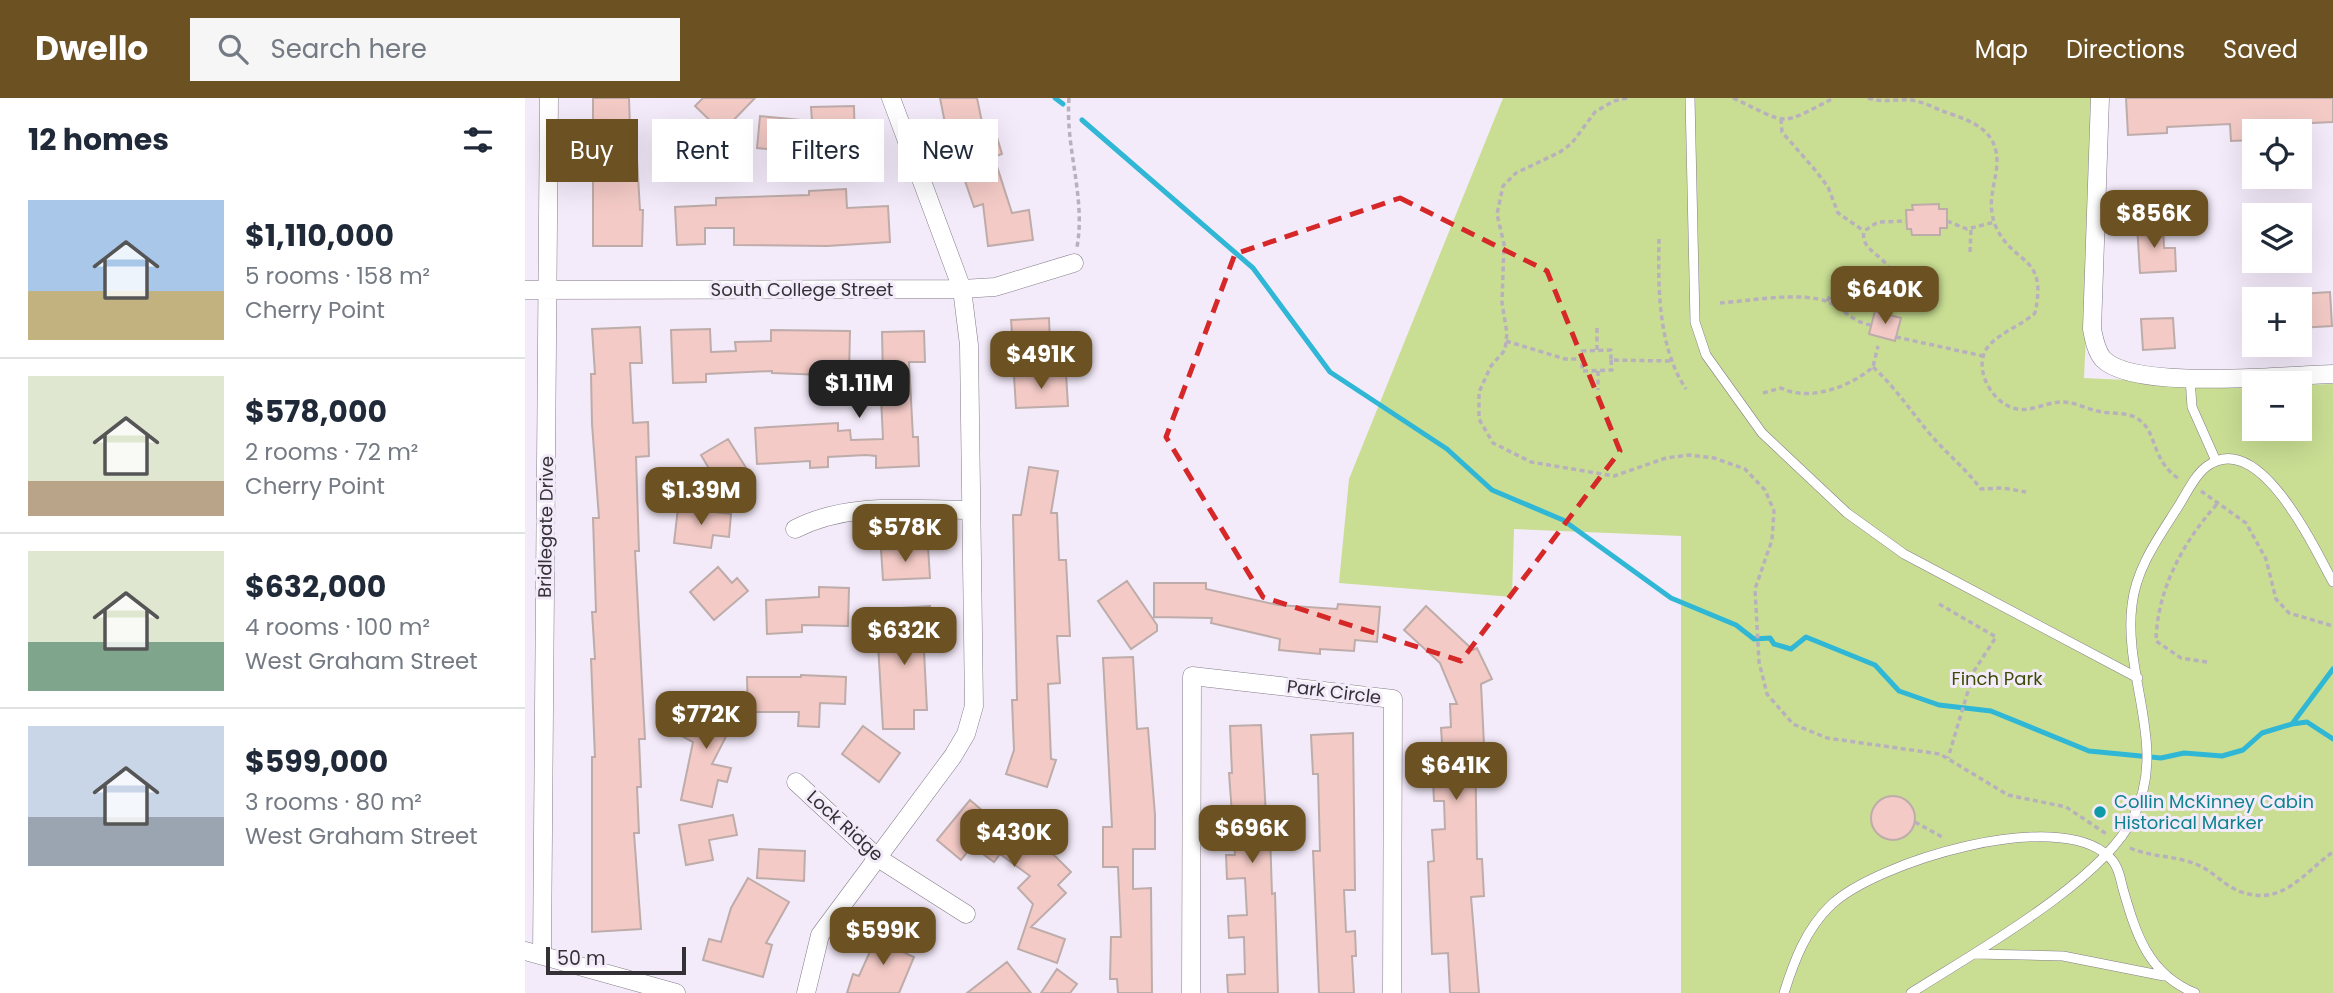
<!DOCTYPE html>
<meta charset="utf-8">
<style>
:root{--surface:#fff;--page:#f6f6f7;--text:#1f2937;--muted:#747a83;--line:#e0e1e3;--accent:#6c5123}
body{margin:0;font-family:Poppins,sans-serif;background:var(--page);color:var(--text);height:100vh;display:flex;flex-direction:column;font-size:26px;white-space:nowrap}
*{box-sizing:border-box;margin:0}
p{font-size:23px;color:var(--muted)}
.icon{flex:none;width:38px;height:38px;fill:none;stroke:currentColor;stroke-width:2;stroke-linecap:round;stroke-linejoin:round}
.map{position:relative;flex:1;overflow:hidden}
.side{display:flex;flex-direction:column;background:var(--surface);width:525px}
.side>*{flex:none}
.hud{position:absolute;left:21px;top:21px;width:665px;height:63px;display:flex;gap:14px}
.controls{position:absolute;left:1717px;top:21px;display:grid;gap:14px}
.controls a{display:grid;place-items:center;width:70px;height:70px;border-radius:0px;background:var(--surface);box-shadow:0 7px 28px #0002;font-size:35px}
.scale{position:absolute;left:21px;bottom:18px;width:140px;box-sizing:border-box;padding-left:7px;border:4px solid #343136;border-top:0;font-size:19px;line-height:24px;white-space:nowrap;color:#343136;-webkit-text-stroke:5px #f4ebfa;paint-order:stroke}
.price{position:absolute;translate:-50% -60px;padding:0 16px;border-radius:14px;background:var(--accent);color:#fff;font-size:23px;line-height:46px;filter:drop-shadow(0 2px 4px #0008)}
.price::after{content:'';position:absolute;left:50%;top:42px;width:21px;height:16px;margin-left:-10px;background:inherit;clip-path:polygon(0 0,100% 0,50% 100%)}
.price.on{background:#222;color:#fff}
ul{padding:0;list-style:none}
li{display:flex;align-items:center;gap:21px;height:175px;padding:0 28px}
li+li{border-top:2px solid var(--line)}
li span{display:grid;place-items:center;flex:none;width:196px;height:140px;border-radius:0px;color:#555}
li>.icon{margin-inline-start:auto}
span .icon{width:84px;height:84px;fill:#fffc;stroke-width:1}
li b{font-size:30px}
h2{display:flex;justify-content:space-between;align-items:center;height:84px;padding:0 28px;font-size:30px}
.pill{padding:0 24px;border-radius:0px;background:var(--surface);box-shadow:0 7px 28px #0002;font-size:24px;line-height:63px}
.pill.on{background:var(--accent);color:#fff}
header{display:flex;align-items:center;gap:42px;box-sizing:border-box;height:98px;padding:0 35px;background:var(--accent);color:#fff}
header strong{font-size:33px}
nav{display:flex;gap:38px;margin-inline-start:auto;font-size:24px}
.search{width:490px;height:63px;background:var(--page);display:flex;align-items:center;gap:18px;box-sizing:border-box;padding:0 24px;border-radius:0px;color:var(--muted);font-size:26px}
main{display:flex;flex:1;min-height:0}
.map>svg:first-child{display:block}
.green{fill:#c9de93}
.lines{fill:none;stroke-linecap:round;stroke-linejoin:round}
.stream{stroke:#30b7d6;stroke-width:5}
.building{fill:#f3cac6;stroke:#beacaa;stroke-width:2}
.service-casing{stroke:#847c89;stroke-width:10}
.minor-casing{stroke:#847c89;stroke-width:19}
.path{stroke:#b8b1bd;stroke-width:3.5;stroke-dasharray:5 3.5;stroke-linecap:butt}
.service{stroke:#fff;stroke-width:9}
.minor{stroke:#fff;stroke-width:18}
.marked{fill:none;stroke:#d62828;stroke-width:5;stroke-dasharray:14 9;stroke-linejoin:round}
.culture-dot{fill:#0f9aa8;stroke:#f4ebfa;stroke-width:2.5}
.labels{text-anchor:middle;stroke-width:6;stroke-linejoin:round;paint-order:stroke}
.street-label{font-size:18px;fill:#343136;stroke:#f4ebfa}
.park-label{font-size:18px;fill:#3d4b07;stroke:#f4ebfa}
.culture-label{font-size:18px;fill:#0d838f;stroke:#f4ebfa;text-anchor:start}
</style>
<header>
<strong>Dwello</strong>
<div class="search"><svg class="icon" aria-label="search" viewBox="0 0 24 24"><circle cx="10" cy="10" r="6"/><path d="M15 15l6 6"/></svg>Search here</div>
<nav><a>Map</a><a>Directions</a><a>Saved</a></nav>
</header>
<main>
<section class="side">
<h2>12 homes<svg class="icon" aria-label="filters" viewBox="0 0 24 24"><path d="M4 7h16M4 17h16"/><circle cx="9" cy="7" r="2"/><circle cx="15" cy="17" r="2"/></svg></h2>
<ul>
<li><span style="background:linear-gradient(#a9c7e8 65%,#c2b280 0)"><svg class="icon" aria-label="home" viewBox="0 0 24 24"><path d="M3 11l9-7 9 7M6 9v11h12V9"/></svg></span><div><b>$1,110,000</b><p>5 rooms · 158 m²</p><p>Cherry Point</p></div></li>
<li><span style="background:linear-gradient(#dfe7d0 75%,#b9a48a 0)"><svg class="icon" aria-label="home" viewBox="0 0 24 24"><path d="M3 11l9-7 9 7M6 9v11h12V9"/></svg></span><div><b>$578,000</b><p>2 rooms · 72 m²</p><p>Cherry Point</p></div></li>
<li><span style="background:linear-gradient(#dfe7d0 65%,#7fa58c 0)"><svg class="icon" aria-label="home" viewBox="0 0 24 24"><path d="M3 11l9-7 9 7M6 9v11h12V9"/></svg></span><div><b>$632,000</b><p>4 rooms · 100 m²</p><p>West Graham Street</p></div></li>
<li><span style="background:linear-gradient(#c9d6e8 65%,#9aa5b1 0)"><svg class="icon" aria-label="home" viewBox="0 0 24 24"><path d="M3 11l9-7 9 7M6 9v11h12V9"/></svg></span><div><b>$599,000</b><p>3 rooms · 80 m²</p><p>West Graham Street</p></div></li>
</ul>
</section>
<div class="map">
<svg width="1808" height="895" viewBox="0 0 1808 895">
<rect width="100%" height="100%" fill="#f4ebfa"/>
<!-- green -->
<path class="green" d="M 978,0 L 1567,0 L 1566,134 L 1559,280 L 1729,288 L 1729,331 L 1774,331 L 1775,287 L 1808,286 L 1808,895 L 1156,895 L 1156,438 L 989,431 L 987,499 L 814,485 L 824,381 Z"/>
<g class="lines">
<!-- stream -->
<path class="stream" d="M 530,0 L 538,6
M 557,22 L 728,170 L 805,274 L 922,351 L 967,392 L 1038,422 L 1146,500 L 1211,527 L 1229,541 L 1245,540 L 1249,546 L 1266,551 L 1281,539 L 1350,567 L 1374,593 L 1414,607 L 1466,613 L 1564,653 L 1636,660 L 1659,655 L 1697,658 L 1718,652 L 1737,635 L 1767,626 L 1808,571
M 1767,626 L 1782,624 L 1808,641"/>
</g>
<!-- building -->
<path class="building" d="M 68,0 L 104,0 L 106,62 L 112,61 L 115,112 L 118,112 L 117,148 L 68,148 Z
M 178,0 L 230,0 L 197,34 L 170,8 Z
M 415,0 L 452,0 L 458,29 L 468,26 L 477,56 L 469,59 L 487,115 L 504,112 L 508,142 L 463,148 L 458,106 L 449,109 L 440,83 L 446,81 L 427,23 L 420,25 Z
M 1601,0 L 1808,0 L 1808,24 L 1746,27 L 1747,33 L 1729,33 L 1729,42 L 1706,43 L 1705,26 L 1642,29 L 1642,35 L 1603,37 Z
M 329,8 L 330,54 L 308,54 L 308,46 L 275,46 L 274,54 L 232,50 L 235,18 L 287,23 L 286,9 Z
M 321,91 L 322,110 L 363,108 L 365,144 L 302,148 L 209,147 L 209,130 L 180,130 L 180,146 L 152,147 L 150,109 L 191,107 L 191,100 L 284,97 L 284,93 Z
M 1414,106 L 1414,111 L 1422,111 L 1422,130 L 1415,130 L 1415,137 L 1387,137 L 1386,131 L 1382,131 L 1381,112 L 1388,112 L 1387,107 Z
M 1638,126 L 1639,150 L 1650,150 L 1651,173 L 1615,175 L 1612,127 Z
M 1805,194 L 1807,228 L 1774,230 L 1774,196 Z
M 1350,213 L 1376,220 L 1370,243 L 1344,236 Z
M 524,220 L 525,247 L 488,249 L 486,222 Z
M 1648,220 L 1650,250 L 1618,252 L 1616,221 Z
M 115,229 L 117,265 L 105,265 L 108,325 L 123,324 L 124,358 L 111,359 L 114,453 L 110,453 L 120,641 L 114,641 L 116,689 L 112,689 L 114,735 L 109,735 L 116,831 L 67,834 L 67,659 L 70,659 L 66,561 L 70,561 L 67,514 L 71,514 L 68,420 L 74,420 L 67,326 L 66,276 L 70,276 L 67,231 Z
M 185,231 L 186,254 L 211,253 L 210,244 L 246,243 L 246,232 L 325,233 L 324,278 L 247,275 L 247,273 L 181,276 L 181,284 L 148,285 L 146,232 Z
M 399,233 L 400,264 L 384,264 L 388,339 L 393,339 L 394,368 L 351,370 L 351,358 L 341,357 L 303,359 L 303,369 L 285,370 L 285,363 L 232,366 L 230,330 L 313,325 L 313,333 L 325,332 L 326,342 L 358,341 L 355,279 L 358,279 L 357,234 Z
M 541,275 L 543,308 L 491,310 L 489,278 Z
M 203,341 L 228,381 L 215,389 L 207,375 L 192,384 L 176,357 Z
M 504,369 L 533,373 L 526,415 L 532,415 L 534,462 L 541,462 L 545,538 L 532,538 L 535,585 L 523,586 L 526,661 L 531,662 L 522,689 L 481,676 L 489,652 L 487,602 L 492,602 L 488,417 L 496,417 Z
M 153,410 L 206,416 L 204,439 L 188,437 L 186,450 L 149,445 Z
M 403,449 L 405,480 L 358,482 L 356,451 Z
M 193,469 L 207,485 L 212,480 L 223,493 L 189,522 L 165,494 Z
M 602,483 L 632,527 L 632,533 L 606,551 L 573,503 Z
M 629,485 L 681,485 L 681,491 L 753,507 L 812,511 L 813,506 L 855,509 L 852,544 L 830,542 L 829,553 L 795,551 L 795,556 L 754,552 L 755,541 L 686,525 L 687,520 L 629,519 Z
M 294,489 L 324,490 L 323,528 L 277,527 L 277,534 L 242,536 L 241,502 L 294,499 Z
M 405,508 L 406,533 L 398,533 L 402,612 L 389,612 L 389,631 L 358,631 L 353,546 L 363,546 L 361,511 Z
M 901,508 L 948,552 L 952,550 L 967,581 L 956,586 L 959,647 L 950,648 L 952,761 L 957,761 L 959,798 L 946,799 L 954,895 L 925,895 L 923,855 L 907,856 L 903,764 L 909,763 L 907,732 L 920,731 L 919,703 L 909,703 L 907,661 L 918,660 L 916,630 L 926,629 L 925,606 L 932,606 L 915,565 L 879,532 Z
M 608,559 L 612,631 L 623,630 L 630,717 L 630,751 L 608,751 L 608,791 L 626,790 L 627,895 L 593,895 L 592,881 L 585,881 L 586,839 L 596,839 L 593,769 L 578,769 L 578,729 L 587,729 L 578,560 Z
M 276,577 L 321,579 L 320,606 L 295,605 L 294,629 L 273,628 L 274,614 L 223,614 L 222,579 L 276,579 Z
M 184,599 L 213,615 L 187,666 L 206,670 L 202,684 L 193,682 L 187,709 L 156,702 L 168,644 L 153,636 L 166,612 L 174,617 Z
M 736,627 L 742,736 L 745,736 L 747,796 L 750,795 L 753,895 L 703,895 L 702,877 L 720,876 L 719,839 L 704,840 L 703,818 L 722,817 L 720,780 L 702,781 L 701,757 L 710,757 L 704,675 L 707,675 L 705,628 Z
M 338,628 L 375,655 L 354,684 L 317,656 Z
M 828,635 L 830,792 L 819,792 L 821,834 L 830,833 L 831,858 L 827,858 L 829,895 L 794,895 L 788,753 L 795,753 L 793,676 L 788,676 L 786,637 Z
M1346 720a22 22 0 1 1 44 0a22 22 0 1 1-44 0Z
M 445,702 L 474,727 L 480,720 L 531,759 L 546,774 L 533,787 L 541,795 L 506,829 L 540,841 L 532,865 L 493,851 L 508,806 L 493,790 L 505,778 L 475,756 L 469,764 L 447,748 L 436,762 L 412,742 Z
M 208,717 L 212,737 L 184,742 L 188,762 L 161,767 L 154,727 Z
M 234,751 L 280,753 L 279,783 L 232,780 Z
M 223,780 L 264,804 L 241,845 L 247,847 L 238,879 L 178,862 L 184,841 L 196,844 L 206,810 Z
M 356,829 L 377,839 L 371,851 L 389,859 L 374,895 L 322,895 L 328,876 L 334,878 Z
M 482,864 L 506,895 L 442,895 Z
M 532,871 L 552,886 L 545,895 L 516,895 Z"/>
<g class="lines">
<defs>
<path id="service" d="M 1165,0 L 1170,224 L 1181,257 L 1237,335 L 1322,415 L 1379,456 L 1613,580
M 1665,280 L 1667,309 L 1691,363
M 1450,856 L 1538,858 L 1639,878
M 1259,895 C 1269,863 1281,831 1306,807 C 1351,764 1532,709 1583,758 C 1593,766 1595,779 1598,791 C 1611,836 1623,876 1670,895
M 1386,895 C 1447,856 1577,784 1608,720 C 1644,649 1598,580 1607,507 C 1611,471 1632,442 1651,412 C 1660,399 1668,379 1681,369 C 1734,328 1790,452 1808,484"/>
<path id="minor" d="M 1575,0 L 1567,231 C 1569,241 1571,253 1578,261 C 1608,293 1762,277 1808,276
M 0,192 L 437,191 L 470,189 L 549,165
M 270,431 C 324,403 386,412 446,412
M 271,684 L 353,760 L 441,816
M 0,853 L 151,895
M 17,857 L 24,0
M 281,895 L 295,837 L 428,658 L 441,636 L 449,608 L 444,247 L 437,191 L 366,0
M 666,895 L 667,578 L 868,601 L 867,895"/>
</defs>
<!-- service casing -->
<use href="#service" class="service-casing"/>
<!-- minor casing -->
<use href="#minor" class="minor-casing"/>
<!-- path -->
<path class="path" d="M 544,0 C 540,50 561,99 552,149
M 1102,0 L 1089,3 L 1070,14 L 1047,45 L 1035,54 L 991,75 L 978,88 L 972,116 L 979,146 L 977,205 L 982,235 L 980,252 L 966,268 L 954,294 L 954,321 L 968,345 L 1006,364 L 1089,378 L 1141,360 L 1164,357 L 1189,360 L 1220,371 L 1240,392 L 1249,413 L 1247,442 L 1230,491 L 1234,564 L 1242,596 L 1268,626 L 1302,640 L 1415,656 L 1483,697 L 1541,709 L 1583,737
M 1208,0 C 1266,27 1252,29 1309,0
M 1343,0 C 1358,5 1371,1 1386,2 C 1401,4 1412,12 1426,16 C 1452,25 1473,35 1472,66 C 1470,89 1461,106 1471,129 C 1489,168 1523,156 1510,215 C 1496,228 1473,235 1462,250 C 1448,270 1466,303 1488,310 C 1504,315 1519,305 1535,304 C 1549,303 1563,312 1577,314 C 1588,316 1603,314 1613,321 C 1633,334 1625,361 1654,381
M 1256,21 L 1257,34 L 1291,73 L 1303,89 L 1313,115 L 1339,133
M 1422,123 L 1442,131 L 1470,124
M 1134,141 C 1133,190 1133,249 1161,291
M 1445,154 L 1446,131
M 1302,203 C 1324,170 1341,195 1361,182 L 1364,170 C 1356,156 1335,151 1339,133 L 1353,124 L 1381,123
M 1195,205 C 1223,203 1278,193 1303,204 C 1319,211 1329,225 1346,227
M 1371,239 L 1458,258
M 981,243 L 1040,261 L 1057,261
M 1072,252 L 1072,230
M 1086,262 L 1087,272 L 1057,273 L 1057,253 L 1086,252 L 1086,262 L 1145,263
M 1348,269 C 1370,289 1385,312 1404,335 C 1421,355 1440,370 1456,391 L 1478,390 L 1501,394
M 1073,273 L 1073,292
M 1238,295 L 1256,290 C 1284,304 1325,289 1348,269 L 1353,248
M 1676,393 L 1721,425 L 1741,461 L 1751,501 L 1764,515 L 1808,528
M 1414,506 L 1471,539 L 1449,573 L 1423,660
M 1682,564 L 1656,560 L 1631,543 C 1632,491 1659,442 1694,404
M 1390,724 L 1419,740
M 1605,750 C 1629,760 1650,757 1673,767 C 1687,773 1699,787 1714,793 C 1757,810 1778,775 1808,754"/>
<!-- service -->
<use href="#service" class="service"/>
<!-- minor -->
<use href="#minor" class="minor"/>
</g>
<!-- marked area -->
<path class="marked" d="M 875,100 L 1022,173 L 1095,353 L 936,563 L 738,499 L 641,339 L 710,156 Z"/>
<!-- markers -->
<circle class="culture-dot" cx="1575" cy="714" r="7"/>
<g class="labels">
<!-- street labels -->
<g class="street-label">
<text x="277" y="198">South College Street</text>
<text transform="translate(21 429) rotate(-89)" y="6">Bridlegate Drive</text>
<text transform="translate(809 594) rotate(7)" y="6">Park Circle</text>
<text transform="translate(320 728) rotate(42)" y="6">Lock Ridge</text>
</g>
<!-- park labels -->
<g class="park-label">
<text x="1472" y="587">Finch Park</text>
</g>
<!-- culture labels -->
<g class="culture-label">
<text x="1589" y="710">Collin McKinney Cabin<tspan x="1589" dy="21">Historical Marker</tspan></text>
</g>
</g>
</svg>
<div class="controls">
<a><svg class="icon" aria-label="locate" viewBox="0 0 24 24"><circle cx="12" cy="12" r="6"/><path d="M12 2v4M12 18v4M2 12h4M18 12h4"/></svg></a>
<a><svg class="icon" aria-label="layers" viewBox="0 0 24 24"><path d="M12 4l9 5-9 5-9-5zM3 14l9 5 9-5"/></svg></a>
<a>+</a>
<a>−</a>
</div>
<div class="scale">50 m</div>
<b class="price" style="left:1629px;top:152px">$856K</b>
<b class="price" style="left:1360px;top:228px">$640K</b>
<b class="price" style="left:516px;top:293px">$491K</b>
<b class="price on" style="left:334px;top:322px">$1.11M</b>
<b class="price" style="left:176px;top:429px">$1.39M</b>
<b class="price" style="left:380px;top:466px">$578K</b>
<b class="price" style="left:379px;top:569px">$632K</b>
<b class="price" style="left:181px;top:653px">$772K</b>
<b class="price" style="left:931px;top:704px">$641K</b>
<b class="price" style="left:727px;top:767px">$696K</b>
<b class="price" style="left:489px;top:771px">$430K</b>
<b class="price" style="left:358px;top:869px">$599K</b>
<div class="hud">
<a class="pill on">Buy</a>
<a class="pill">Rent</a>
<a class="pill">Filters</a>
<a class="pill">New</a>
</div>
</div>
</main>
